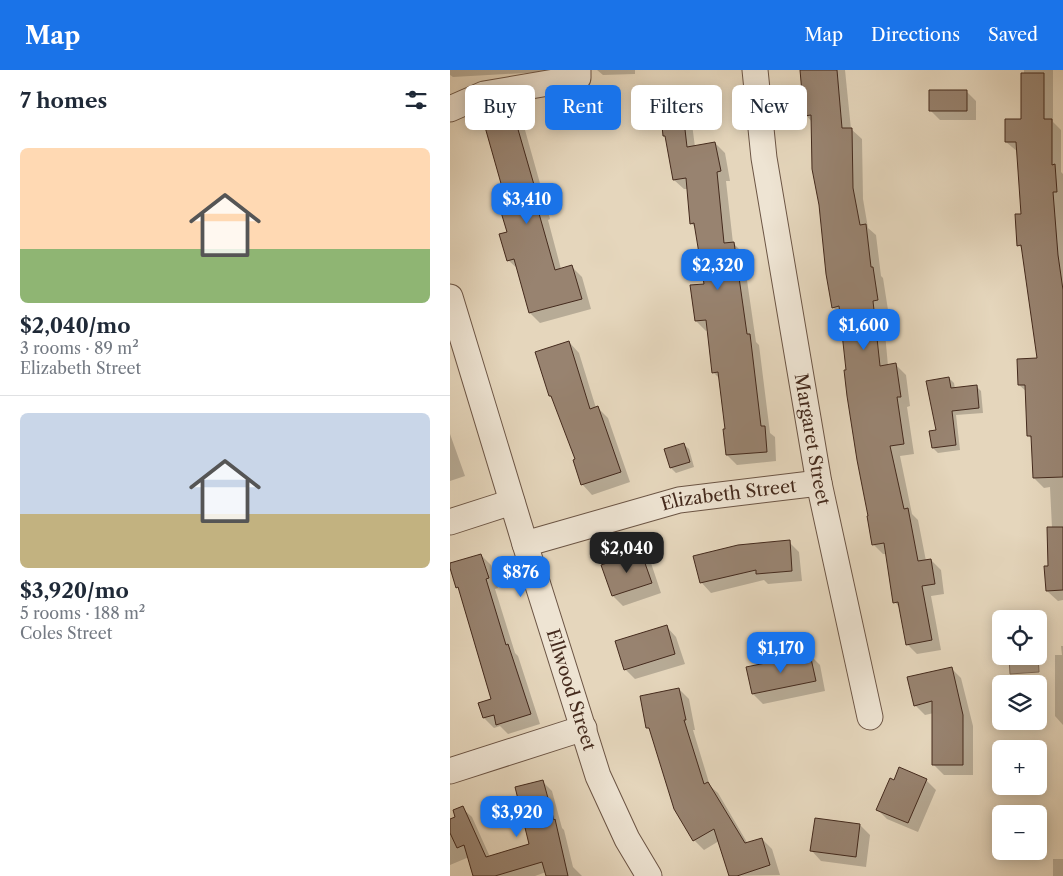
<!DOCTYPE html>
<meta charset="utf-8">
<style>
:root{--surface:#fff;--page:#f2f2f3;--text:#1f2937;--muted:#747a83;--line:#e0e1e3;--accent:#1a73e8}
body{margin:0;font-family:"Libre Caslon Text",serif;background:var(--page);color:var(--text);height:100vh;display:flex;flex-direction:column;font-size:19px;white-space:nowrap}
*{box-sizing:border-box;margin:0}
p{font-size:16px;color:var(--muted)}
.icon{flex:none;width:28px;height:28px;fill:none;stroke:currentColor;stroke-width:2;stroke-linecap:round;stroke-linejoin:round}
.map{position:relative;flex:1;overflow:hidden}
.sheet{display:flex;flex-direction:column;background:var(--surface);width:450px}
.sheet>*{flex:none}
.banner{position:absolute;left:15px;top:15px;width:475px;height:45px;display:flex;gap:10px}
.fabs{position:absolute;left:542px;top:540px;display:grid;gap:10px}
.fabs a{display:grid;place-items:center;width:55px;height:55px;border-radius:8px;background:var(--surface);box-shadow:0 2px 12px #0003;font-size:25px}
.price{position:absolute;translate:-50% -42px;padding:0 11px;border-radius:10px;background:var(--accent);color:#fff;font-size:16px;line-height:32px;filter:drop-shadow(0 1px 2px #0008)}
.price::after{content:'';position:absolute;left:50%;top:30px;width:15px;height:11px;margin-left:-8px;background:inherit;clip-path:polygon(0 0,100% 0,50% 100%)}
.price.active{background:#222;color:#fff}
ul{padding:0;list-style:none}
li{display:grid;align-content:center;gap:10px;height:265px;padding:0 20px}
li+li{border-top:1px solid var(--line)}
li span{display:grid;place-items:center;height:155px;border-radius:8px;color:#555}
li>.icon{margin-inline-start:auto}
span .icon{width:90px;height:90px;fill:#fffc;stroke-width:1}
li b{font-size:21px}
h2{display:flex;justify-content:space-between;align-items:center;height:60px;padding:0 20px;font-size:21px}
.chip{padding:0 18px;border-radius:8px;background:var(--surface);box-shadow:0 2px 12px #0003;font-size:18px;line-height:45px}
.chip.active{background:var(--accent);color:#fff}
header{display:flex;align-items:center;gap:30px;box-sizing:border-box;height:70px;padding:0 25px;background:var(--accent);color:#fff}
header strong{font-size:24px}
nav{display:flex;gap:28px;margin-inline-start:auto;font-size:18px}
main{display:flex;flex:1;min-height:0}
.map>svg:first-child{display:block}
.water{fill:#ae9c86;stroke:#846e5c}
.shadow{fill:#0003}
.building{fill:#988370;stroke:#442a1d}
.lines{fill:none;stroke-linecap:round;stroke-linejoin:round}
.minor-casing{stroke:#6c5545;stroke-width:27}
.minor{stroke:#eee4d3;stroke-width:25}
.labels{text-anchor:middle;stroke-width:4;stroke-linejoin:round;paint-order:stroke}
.street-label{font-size:18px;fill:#442a1d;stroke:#eee4d3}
</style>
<header>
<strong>Map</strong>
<nav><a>Map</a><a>Directions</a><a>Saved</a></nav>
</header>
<main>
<section class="sheet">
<h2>7 homes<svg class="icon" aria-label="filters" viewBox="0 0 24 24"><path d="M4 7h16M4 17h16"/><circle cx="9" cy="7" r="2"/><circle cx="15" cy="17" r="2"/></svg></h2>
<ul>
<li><span style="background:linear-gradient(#ffd9b3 65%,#8fb573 0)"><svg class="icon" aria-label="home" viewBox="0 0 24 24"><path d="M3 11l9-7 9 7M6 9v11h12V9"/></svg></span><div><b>$2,040/mo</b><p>3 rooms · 89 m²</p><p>Elizabeth Street</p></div></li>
<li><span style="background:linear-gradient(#c9d6e8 65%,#c2b280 0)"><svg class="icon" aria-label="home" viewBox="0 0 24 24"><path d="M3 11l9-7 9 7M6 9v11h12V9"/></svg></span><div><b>$3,920/mo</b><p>5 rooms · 188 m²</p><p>Coles Street</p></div></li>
</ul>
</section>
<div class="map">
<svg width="613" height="806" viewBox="0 0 613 806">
<rect width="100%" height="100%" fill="#e5d6bc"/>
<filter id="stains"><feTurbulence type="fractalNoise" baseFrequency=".004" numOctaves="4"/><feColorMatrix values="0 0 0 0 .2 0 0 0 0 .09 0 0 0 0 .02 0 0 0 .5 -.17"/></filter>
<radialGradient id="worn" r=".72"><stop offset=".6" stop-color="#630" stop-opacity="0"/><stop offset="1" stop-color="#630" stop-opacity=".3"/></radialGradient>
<!-- water -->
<path class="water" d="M 588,586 L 589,602 L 560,604 L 559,588 Z"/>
<!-- shadow -->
<path class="shadow" d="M 0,0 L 129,0 L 3,7 L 0,5 Z
M 147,0 L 185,0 L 185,4 L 153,5 Z
M 351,0 L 395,0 L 401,59 L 412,69 L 413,129 L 418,158 L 426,165 L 431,206 L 433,208 L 438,240 L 433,241 L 438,296 L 446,295 L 456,305 L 460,336 L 457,337 L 464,384 L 450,386 L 462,444 L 468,450 L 476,491 L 481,490 L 491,500 L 494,524 L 481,526 L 491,580 L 467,584 L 457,574 L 450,538 L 445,532 L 437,484 L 433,484 L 423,474 L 398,301 L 391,245 L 383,237 L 362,52 L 356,45 Z
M 574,0 L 603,0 L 603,52 L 611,60 L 611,102 L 613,104 L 613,530 L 608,531 L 597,521 L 602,458 L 600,417 L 594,418 L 584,408 L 583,370 L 578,365 L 577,322 L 569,315 L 588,289 L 573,180 L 569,175 L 573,145 L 568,82 L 556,72 L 573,50 Z
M 516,21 L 526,31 L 526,50 L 490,50 L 480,40 Z
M 232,44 L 242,54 L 245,77 L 265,73 L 275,83 L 280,111 L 276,111 L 283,173 L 293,183 L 306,272 L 309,275 L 320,363 L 325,367 L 326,391 L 287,395 L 277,385 L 277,360 L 271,310 L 263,302 L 258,260 L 256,261 L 246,251 L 242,217 L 255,215 L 245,157 L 241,153 L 238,119 L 234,119 L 224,110 Z
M 65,50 L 75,60 L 100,149 L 98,150 L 111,199 L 122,197 L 132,207 L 141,239 L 90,253 L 80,243 L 69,200 L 58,190 L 59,163 L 53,117 Z
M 119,272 L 129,283 L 146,338 L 148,338 L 158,348 L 180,412 L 142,425 L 132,414 L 126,390 L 104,330 L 100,326 Z
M 499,308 L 504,313 L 505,319 L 526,316 L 531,321 L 533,343 L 506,345 L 510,380 L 488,383 L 483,378 Z
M 0,364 L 15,406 L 0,411 Z
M 234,375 L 239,379 L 244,397 L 226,403 L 221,398 L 216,380 Z
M 339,472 L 349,482 L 352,511 L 318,514 L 314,510 L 261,523 L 251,512 Z
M 191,483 L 201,493 L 211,523 L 173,536 L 163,526 Z
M 31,485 L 41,495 L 48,518 L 45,519 L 65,583 L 68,586 L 90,654 L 58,664 L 50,656 L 44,658 L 34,648 L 30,634 L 42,630 L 9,519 L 7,517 Z
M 216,556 L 226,567 L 235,594 L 185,609 L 175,599 Z
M 611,576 L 613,576 L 613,655 L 605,646 L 605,585 L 612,585 Z
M 360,585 L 370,595 L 375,621 L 313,634 L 303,624 Z
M 501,598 L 511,608 L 523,656 L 523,705 L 494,705 L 484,695 L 484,643 L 475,645 L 465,635 Z
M 229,619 L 239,629 L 245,660 L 243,660 L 260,716 L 268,723 L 298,774 L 312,769 L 322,779 L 330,805 L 280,806 L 269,771 L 254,780 L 244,770 L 201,661 L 198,658 Z
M 476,710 L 486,720 L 468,762 L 437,749 L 427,739 L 445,711 Z
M 92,711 L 102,721 L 112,758 L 114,760 L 123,797 L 132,806 L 97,806 L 96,802 L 85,806 L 24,806 L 19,787 L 0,795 L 0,751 L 7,747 L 12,738 L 22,747 L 40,787 L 80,774 Z
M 410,755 L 420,765 L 416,797 L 371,791 L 361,780 Z
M 603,789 L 613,789 L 613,806 L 603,806 Z"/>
<!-- building -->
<path class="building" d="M 350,0 L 387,0 L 392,58 L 402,58 L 403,118 L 410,155 L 416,154 L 421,197 L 423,197 L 428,230 L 423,231 L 430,296 L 446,293 L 451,327 L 447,327 L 454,374 L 440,376 L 454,439 L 458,438 L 468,491 L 481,489 L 485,514 L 472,516 L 482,570 L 456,575 L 448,532 L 443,533 L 434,473 L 422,475 L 417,446 L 418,446 L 407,390 L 397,326 L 394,300 L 396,300 L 389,236 L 382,238 L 376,204 L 369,135 L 362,99 L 361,45 L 354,46 Z
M 571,3 L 594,3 L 594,49 L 602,49 L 602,95 L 605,94 L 607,122 L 603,122 L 608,185 L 613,220 L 613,407 L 583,408 L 581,366 L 577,366 L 575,315 L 568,315 L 567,289 L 587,288 L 571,175 L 567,176 L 565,144 L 571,144 L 566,72 L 555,72 L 555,49 L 571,49 Z
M 479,20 L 517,20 L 517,41 L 479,41 Z
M 233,42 L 237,77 L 265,72 L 271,101 L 267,102 L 274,173 L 284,172 L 297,264 L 300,264 L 311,356 L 315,356 L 317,382 L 276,385 L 273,359 L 275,359 L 268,302 L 262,303 L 256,250 L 245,251 L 240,215 L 254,214 L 244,153 L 240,154 L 236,108 L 223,110 L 215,66 L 213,66 L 211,45 Z
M 65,49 L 91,139 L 88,140 L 105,200 L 122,195 L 132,229 L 79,243 L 64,189 L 57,191 L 49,164 L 57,162 L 44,119 L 52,117 L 35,57 Z
M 119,271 L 140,339 L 148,336 L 171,402 L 131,415 L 123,390 L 125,389 L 101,326 L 99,326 L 85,282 Z
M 499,307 L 501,318 L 527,315 L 529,338 L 502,341 L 506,375 L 482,378 L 479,361 L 486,360 L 476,311 Z
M 234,373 L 240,392 L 220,398 L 214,379 Z
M 597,457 L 613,457 L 613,520 L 596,521 L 594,496 L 598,496 Z
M 340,470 L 342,501 L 306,504 L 306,500 L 250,513 L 243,486 L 288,475 Z
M 191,482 L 202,513 L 162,526 L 151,495 Z
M 31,484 L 39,508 L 36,509 L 56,575 L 58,574 L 81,644 L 46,655 L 44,645 L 33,648 L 28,633 L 41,629 L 8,517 L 6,518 L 0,498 L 0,493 Z
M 217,555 L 225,584 L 174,600 L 165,571 Z
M 360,584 L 366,611 L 302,624 L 296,597 Z
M 502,597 L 513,645 L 513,695 L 482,695 L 482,631 L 464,636 L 457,607 Z
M 229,618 L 236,650 L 234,650 L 254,714 L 258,712 L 295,773 L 312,768 L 320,795 L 287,806 L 279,806 L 264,759 L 243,771 L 224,739 L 199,658 L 196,658 L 190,626 Z
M 449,697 L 477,709 L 458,753 L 426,740 L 440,708 L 444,710 Z
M 93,710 L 104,750 L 105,749 L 118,806 L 96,806 L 92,792 L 45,806 L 23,806 L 14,775 L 7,778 L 0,763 L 0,749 L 5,747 L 3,740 L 13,736 L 36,787 L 79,774 L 65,717 Z
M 365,748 L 410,754 L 406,787 L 360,781 Z"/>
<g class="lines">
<defs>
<g id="minor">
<path id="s1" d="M 305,0 L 314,88 L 369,413 L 420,647"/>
<path d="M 0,39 L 34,24 L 128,8 L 128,0"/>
<path id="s2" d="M 0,227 L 75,474 L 148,706 L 177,769 L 199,806"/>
<path d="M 0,452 L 62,432"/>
<path id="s3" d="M 75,474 L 229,430 L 369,413"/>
<path d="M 0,701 L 134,658"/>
</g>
</defs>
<!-- minor casing -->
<use href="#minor" class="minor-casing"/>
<!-- minor -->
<use href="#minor" class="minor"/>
</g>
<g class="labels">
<!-- street labels -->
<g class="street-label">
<text dy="6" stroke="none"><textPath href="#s1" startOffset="374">Margaret Street</textPath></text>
<text dy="6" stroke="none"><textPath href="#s3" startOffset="210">Elizabeth Street</textPath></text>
<text dy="6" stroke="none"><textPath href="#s2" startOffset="411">Ellwood Street</textPath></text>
</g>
</g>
<rect width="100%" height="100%" filter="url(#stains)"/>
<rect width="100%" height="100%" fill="url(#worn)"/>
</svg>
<div class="fabs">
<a><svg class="icon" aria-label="locate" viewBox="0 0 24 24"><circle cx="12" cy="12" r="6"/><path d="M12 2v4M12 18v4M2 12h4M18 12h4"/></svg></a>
<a><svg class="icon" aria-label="layers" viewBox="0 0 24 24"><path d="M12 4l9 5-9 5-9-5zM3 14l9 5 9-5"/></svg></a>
<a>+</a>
<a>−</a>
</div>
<b class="price" style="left:77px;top:155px">$3,410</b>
<b class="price" style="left:268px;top:221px">$2,320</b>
<b class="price" style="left:414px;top:281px">$1,600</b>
<b class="price active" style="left:177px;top:504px">$2,040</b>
<b class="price" style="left:71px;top:528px">$876</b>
<b class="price" style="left:331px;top:604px">$1,170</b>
<b class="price" style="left:67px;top:768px">$3,920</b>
<div class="banner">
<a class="chip">Buy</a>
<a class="chip active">Rent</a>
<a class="chip">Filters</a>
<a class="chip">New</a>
</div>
</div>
</main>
